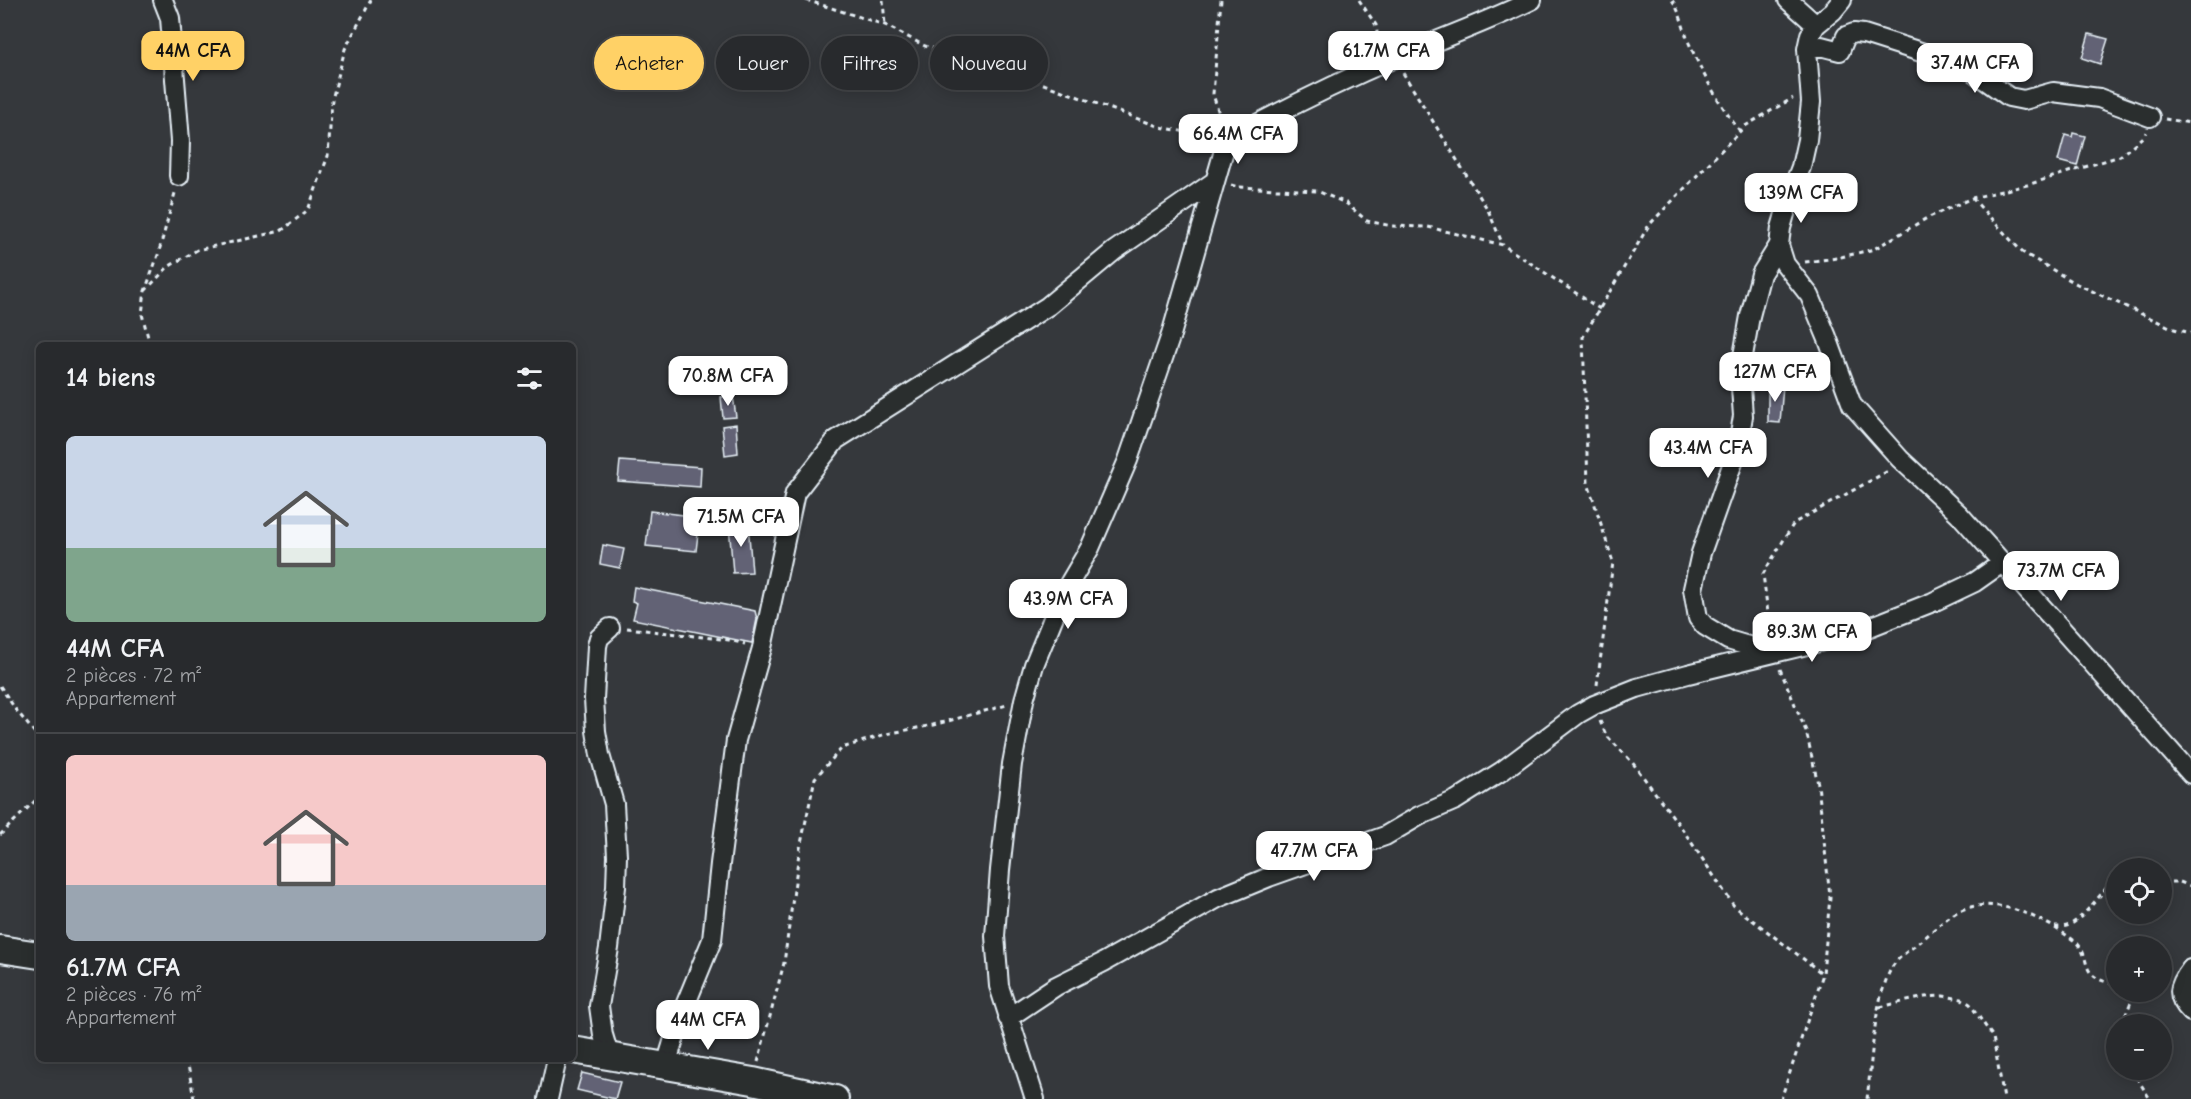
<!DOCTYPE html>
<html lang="fr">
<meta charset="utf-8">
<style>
:root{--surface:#282a2d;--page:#303235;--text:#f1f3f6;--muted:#a5a7aa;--line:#444649;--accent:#ffd166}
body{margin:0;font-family:"Comic Neue",sans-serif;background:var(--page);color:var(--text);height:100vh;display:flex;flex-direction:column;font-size:22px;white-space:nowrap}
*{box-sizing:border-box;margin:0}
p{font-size:20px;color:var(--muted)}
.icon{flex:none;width:33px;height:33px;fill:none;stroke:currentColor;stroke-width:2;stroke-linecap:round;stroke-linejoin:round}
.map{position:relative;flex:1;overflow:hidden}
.drawer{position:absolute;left:36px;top:342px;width:540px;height:720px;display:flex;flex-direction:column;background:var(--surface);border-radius:9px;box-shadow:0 3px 15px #0003,0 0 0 2px var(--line)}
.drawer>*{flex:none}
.guide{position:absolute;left:594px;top:36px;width:570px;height:54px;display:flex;gap:12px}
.buttons{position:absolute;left:2106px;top:858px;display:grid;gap:12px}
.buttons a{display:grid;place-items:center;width:66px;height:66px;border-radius:50%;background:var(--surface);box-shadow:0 3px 15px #0003,0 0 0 2px var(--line);font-size:30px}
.price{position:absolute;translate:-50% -51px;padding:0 14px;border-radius:12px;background:#fff;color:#222;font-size:20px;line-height:39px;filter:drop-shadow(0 2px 3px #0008)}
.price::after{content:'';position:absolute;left:50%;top:36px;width:18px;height:14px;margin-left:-9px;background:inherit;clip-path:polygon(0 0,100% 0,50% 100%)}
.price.current{background:var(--accent);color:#111}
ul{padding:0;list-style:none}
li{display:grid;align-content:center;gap:12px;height:318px;padding:0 30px}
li+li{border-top:2px solid var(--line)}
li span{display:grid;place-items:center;height:186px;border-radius:9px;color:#555}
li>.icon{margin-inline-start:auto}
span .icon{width:108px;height:108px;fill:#fffc;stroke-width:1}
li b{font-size:26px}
h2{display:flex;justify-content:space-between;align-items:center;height:72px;padding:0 30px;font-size:26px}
.pill{padding:0 21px;border-radius:27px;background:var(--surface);box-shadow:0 3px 15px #0003,0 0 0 2px var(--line);font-size:21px;line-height:54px}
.pill.current{background:var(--accent);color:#111}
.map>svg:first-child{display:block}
.building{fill:#626274;stroke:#e8f1f8;stroke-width:1.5}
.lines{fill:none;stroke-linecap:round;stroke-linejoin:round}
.street-casing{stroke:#e8f1f8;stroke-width:22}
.secondary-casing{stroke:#e8f1f8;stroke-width:30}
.path{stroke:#e8f1f8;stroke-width:3;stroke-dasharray:4.5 4.5;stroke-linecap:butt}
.street{stroke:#2a2d2e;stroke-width:18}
.secondary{stroke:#2a2d2e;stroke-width:26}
</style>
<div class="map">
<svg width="2191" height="1099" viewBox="0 0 2191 1099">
<rect width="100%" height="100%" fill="#35383c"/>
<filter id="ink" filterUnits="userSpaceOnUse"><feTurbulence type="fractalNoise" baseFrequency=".0167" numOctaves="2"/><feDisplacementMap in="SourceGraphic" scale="12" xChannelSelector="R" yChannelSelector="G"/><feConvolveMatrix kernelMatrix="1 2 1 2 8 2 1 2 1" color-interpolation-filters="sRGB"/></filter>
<g filter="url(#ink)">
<!-- building -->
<path class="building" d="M 2089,34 L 2108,39 L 2100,64 L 2082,58 Z
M 2073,133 L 2085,136 L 2077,166 L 2058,161 L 2065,135 L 2072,137 Z
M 1768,385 L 1783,385 L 1780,423 L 1768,422 Z
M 733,396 L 736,417 L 723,418 L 721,397 Z
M 736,424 L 738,453 L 725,455 L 722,426 Z
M 620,461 L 701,467 L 700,487 L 618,481 Z
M 650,511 L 700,517 L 696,551 L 646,546 Z
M 748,523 L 752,572 L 733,573 L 729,525 Z
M 603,545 L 624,549 L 620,568 L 600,564 Z
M 634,587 L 755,611 L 757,619 L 752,643 L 633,619 L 637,603 L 632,601 Z
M 582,1073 L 620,1082 L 615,1099 L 577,1090 Z"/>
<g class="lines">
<defs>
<path id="street" d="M 163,0 L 170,18 L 172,42 L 180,141 L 179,176
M 1788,0 L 1816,25 L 1810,35 L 1807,49 L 1811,102 L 1807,140 L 1801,167 L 1791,193 L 1781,228 L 1779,245 L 1785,264 L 1810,296 L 1827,337 L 1852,405 L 1900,459 L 1959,514 L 2191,774
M 1816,25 L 1833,11 L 1842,0
M 1807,49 L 1821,46 L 1840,51 L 1846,36 L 1854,33 L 1864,34 L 1965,66 L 2009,97 L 2024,100 L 2053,92 L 2099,98 L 2150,117
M 1772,653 L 1728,640 L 1705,626 L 1698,618 L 1693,589 L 1701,553 L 1737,451 L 1743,416 L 1740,373 L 1750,316 L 1761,274 L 1779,245
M 2191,969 C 2178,986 2175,996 2191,1012
M 1008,1018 L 1056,986 L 1104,962 L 1218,898 L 1269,877 L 1385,836 L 1419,816 L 1456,800 L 1502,771 L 1578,714 L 1594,705 L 1637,688 L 1688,674 L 1852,634 L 1933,602 L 1975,582 L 2002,563
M 609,1055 L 603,1035 L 599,1006 L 609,948 L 616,887 L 617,856 L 614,804 L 600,755 L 596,731 L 594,699 L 597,646 L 599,638 L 610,628
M 666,1065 L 682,1013 L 712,940 L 720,864 L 736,740 L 762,648 L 795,493 L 836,440 L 1048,306 L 1114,251 L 1215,181
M 548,1099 L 557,1059
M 1035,1099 L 999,986 L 995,936 L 1000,870 L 1012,764 L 1024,700 L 1034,665 L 1063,594 L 1090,548 L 1128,460 L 1171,335 L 1227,140 C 1282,110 1339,82 1397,57 C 1442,38 1488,22 1532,0"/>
<path id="secondary" d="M 0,949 L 39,955
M 573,1050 L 753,1081 L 835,1099"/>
</defs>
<!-- street casing -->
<use href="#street" class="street-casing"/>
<!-- secondary casing -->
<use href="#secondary" class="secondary-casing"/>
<!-- path -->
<path class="path" d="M 806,0 L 885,25 L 925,46 L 1003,69 L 1160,127 L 1212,137
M 883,0 L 885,25
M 1221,0 L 1213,94 L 1222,124
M 1359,0 L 1376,25 L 1379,47
M 1672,0 C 1681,13 1683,28 1689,43 C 1702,73 1720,106 1740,131
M 1403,73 L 1488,210 L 1503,245
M 2165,119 L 2191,123
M 1231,185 L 1239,187 L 1317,191 L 1346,203 L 1367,221 L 1392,226 L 1428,227 L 1503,245 L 1600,309
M 1972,198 L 2022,252 L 2077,284 L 2174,329 L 2191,333
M 1805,262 L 1837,258 L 1874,249 L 1927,218 L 1972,198 L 2027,185 L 2120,156 L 2145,135 L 2146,132
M 145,291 L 168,267 L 197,250 L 281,231 L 308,210 L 328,156 L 332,100 L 345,49 L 371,0
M 150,345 L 142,314 L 145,291 L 158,255 L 175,193
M 627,628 L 729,640 L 745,644
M 1771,637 L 1763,574 L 1794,523 L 1888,471
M 1780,669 L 1806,731 L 1818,784 L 1830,897 L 1823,974 L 1781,1099
M 1597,685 L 1613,562 L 1588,483 L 1583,337 L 1649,225 L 1745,126 L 1793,98
M 0,686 L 16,710 L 39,738
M 1600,721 L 1606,735 L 1632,762 L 1683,830 L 1734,906 L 1823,974
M 0,835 L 39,797
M 2162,882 L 2180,882 L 2191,886
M 2055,927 C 2059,927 2065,927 2069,925 C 2084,919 2102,890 2116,879
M 1880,1007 L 1925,997 L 1943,996 L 1962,999 L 1970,1004 L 1993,1037 L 2004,1099
M 2122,1024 L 2135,992
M 2116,1042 L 2116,1045
M 187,1059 L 194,1099
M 758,1062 L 784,963 L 799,853 L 815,778 L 842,748 L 886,734 L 933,725 L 1007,705
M 2132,1070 L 2150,1099
M 1867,1099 C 1872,1060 1873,1009 1889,973 C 1896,957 1909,951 1921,941 C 1933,931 1943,920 1957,912 C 1994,893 2042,918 2072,939 C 2096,956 2073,977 2116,984"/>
<!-- street -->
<use href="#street" class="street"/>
<!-- secondary -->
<use href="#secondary" class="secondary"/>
</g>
</g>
</svg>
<div class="buttons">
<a><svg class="icon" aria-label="locate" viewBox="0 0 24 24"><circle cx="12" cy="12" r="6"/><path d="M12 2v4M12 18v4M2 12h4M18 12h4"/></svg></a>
<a>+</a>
<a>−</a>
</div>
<b class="price current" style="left:193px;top:82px">44M CFA</b>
<b class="price" style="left:1386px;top:82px">61.7M CFA</b>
<b class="price" style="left:1975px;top:94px">37.4M CFA</b>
<b class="price" style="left:1238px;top:165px">66.4M CFA</b>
<b class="price" style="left:1801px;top:224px">139M CFA</b>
<b class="price" style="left:1775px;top:403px">127M CFA</b>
<b class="price" style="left:728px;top:407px">70.8M CFA</b>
<b class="price" style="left:1708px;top:479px">43.4M CFA</b>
<b class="price" style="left:741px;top:548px">71.5M CFA</b>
<b class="price" style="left:2061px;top:602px">73.7M CFA</b>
<b class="price" style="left:1068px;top:630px">43.9M CFA</b>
<b class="price" style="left:1812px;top:663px">89.3M CFA</b>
<b class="price" style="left:1314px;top:882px">47.7M CFA</b>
<b class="price" style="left:708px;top:1051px">44M CFA</b>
<div class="guide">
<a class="pill current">Acheter</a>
<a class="pill">Louer</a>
<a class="pill">Filtres</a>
<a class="pill">Nouveau</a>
</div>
<section class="drawer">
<h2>14 biens<svg class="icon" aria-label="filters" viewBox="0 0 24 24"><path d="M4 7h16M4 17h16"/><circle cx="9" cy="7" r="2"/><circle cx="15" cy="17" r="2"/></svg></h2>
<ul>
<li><span style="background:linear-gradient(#c9d6e8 60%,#7fa58c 0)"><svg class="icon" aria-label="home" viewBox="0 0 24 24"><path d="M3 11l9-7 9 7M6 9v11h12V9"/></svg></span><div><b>44M CFA</b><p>2 pièces · 72 m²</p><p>Appartement</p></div></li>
<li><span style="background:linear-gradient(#f6c9c9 70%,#9aa5b1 0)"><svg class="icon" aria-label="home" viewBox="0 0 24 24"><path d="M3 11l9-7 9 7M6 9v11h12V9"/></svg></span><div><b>61.7M CFA</b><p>2 pièces · 76 m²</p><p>Appartement</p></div></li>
</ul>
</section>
</div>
